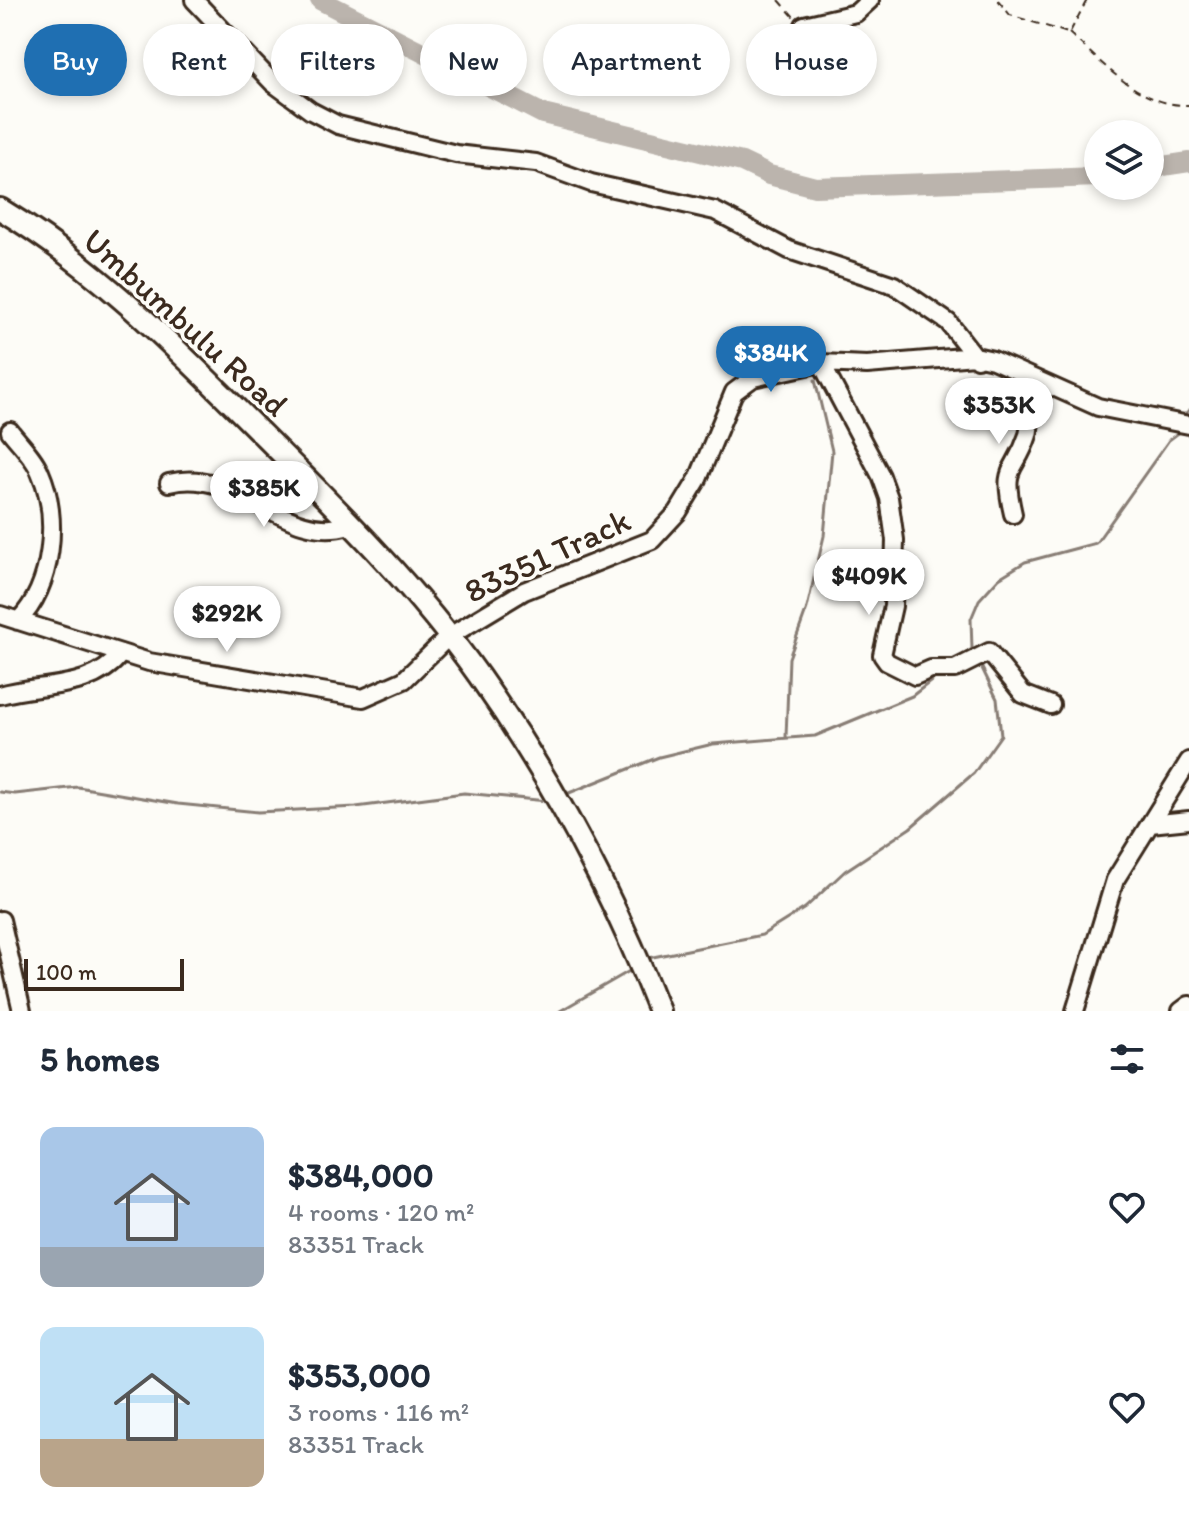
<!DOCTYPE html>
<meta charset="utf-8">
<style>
:root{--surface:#fff;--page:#f2f2f3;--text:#1f2937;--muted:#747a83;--accent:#1f6fb2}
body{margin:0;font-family:Itim,sans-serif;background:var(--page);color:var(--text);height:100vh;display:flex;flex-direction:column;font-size:30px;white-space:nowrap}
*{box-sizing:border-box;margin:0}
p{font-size:26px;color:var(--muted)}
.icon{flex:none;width:44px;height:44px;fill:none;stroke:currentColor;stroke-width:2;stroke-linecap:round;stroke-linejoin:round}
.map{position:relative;height:1011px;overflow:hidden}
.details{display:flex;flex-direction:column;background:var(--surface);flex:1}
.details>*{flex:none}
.top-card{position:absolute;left:24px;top:24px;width:1142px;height:72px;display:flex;gap:16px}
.fabs{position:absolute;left:1084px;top:120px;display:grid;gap:16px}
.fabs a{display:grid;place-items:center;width:80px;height:80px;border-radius:50%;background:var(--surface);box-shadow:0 4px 12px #0003;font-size:40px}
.scale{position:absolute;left:24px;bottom:20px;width:160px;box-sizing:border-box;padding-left:8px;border:4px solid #3b2a1e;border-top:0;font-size:22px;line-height:28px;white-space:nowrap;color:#3b2a1e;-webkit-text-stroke:6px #fdfcf7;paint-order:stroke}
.price{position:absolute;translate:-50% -68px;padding:0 18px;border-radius:28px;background:#fff;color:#222;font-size:26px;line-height:52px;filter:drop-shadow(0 2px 4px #0008)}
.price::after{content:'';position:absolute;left:50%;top:48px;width:24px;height:18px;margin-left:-12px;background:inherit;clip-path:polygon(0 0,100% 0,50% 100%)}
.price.active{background:var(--accent);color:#fff}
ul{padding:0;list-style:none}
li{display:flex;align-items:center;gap:24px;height:200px;padding:0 40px}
li span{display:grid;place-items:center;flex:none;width:224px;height:160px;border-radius:16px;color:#555}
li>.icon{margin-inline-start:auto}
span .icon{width:96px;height:96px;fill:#fffc;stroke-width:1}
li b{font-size:34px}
h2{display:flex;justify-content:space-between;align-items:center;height:96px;padding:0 40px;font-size:34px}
.pill{padding:0 28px;border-radius:36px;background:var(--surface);box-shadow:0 4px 12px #0003;font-size:28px;line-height:72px}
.pill.active{background:var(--accent);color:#fff}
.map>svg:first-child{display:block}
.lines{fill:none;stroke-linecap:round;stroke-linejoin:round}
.stream{stroke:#887d74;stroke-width:3}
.river{stroke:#bbb4ad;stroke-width:20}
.minor-casing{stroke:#3b2a1e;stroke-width:22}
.major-casing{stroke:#3b2a1e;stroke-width:26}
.path{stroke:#3b2a1e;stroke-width:2;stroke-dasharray:8 6;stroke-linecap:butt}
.minor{stroke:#fdfcf7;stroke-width:16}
.major{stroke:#fdfcf7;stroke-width:20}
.labels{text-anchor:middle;stroke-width:7;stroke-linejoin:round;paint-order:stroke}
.street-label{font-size:34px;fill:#3b2a1e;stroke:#fdfcf7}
</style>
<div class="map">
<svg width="1189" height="1011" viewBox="0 0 1189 1011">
<rect width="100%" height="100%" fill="#fdfcf7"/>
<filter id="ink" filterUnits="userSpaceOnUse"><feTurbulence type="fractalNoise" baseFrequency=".0125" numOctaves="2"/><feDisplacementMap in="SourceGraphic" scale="16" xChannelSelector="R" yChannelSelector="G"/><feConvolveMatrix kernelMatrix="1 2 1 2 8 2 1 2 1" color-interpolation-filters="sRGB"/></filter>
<g filter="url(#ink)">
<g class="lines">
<!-- stream -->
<path class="stream" d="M 1184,415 L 1189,410
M 956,660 L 972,649 L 971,619 L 979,600 L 999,578 L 1025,562 L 1096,543 L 1169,440 L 1181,431
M 786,737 L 789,658 L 807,608 L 824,536 L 832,451 L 815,380
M 0,792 L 15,794 L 78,787 L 178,804 L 258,812 L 356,807 L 464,793 L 547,801
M 564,795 L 659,757 L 713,744 L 815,736 L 912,696 L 939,675
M 648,958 L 762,935 L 805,908 L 845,871 L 910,828 L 974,773 L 1001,735 L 997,699 L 979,662
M 560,1011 L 633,969"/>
<!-- river -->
<path class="river" d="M 320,0 L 543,114 L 742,162 L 769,175 L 815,187 L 1098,177
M 1150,168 L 1189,162"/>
<defs>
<path id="minor" d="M 194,0 L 273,83 L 311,111 L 338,125 L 456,154 L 536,163 L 591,183 L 715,211 L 789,250 L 894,285 L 948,322 L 977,359
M 804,25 L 856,13 L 870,0
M 821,363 L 881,476 L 889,498 L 895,540 L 893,606 L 882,655 L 887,662 L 915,676 L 931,669 L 955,669 L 989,652 L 1023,694 L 1051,705
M 10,431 C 20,444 34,457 40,472 C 60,517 53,586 18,621
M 169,483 C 238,465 283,545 349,525
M 1013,514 C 1001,463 1015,475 1028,435 C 1032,422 1028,397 1033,378
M 0,615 L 149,662 L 363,698 L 404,680 L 448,637 L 524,591 L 652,540 L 678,512 L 698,479 L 734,392 L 753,378 L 821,363 L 867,365 L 975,356 L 993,360 L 1098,407 L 1189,425
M 0,695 C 42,683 91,691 121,654
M 1150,824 L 1189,820
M 1,920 L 22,1011
M 1075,1011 L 1115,880 L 1189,761
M 1181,1011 L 1189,1005"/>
<path id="major" d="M 0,209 C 93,265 168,340 244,416 C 326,498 412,581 479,676 C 553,781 612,892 659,1011"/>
</defs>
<!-- minor casing -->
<use href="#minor" class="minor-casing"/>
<!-- major casing -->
<use href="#major" class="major-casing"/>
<!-- path -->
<path class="path" d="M 779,0 L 794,17
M 998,0 L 1010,15 L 1068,33
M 1070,32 L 1087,0
M 1069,33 C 1103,63 1140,107 1189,105"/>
<!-- minor -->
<use href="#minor" class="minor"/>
<!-- major -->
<use href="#major" class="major"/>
</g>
</g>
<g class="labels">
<!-- street labels -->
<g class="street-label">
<text transform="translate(186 322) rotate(42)" y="12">Umbumbulu Road</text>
<text transform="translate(547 555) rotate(-25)" y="12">83351 Track</text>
</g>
</g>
</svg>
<div class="fabs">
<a><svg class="icon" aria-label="layers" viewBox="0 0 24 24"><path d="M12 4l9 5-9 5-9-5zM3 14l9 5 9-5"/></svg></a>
</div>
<div class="scale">100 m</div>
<b class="price active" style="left:771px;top:394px">$384K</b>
<b class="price" style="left:999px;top:446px">$353K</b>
<b class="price" style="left:264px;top:529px">$385K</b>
<b class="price" style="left:869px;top:617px">$409K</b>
<b class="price" style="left:227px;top:654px">$292K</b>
<div class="top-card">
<a class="pill active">Buy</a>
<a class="pill">Rent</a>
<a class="pill">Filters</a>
<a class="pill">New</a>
<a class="pill">Apartment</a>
<a class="pill">House</a>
</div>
</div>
<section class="details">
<h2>5 homes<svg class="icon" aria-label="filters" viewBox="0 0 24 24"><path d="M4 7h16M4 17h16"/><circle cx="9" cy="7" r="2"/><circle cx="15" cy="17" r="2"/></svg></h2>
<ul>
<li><span style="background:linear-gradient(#a9c7e8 75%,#9aa5b1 0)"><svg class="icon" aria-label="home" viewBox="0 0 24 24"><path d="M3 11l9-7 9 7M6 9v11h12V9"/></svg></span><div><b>$384,000</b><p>4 rooms · 120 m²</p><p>83351 Track</p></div><svg class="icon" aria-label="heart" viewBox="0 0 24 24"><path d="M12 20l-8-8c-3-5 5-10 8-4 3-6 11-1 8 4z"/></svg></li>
<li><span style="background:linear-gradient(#bfe0f5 70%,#b9a48a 0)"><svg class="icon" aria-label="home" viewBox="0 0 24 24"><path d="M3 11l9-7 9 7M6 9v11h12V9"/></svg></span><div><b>$353,000</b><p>3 rooms · 116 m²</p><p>83351 Track</p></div><svg class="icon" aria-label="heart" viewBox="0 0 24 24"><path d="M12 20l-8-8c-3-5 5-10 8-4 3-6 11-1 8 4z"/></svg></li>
</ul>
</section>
